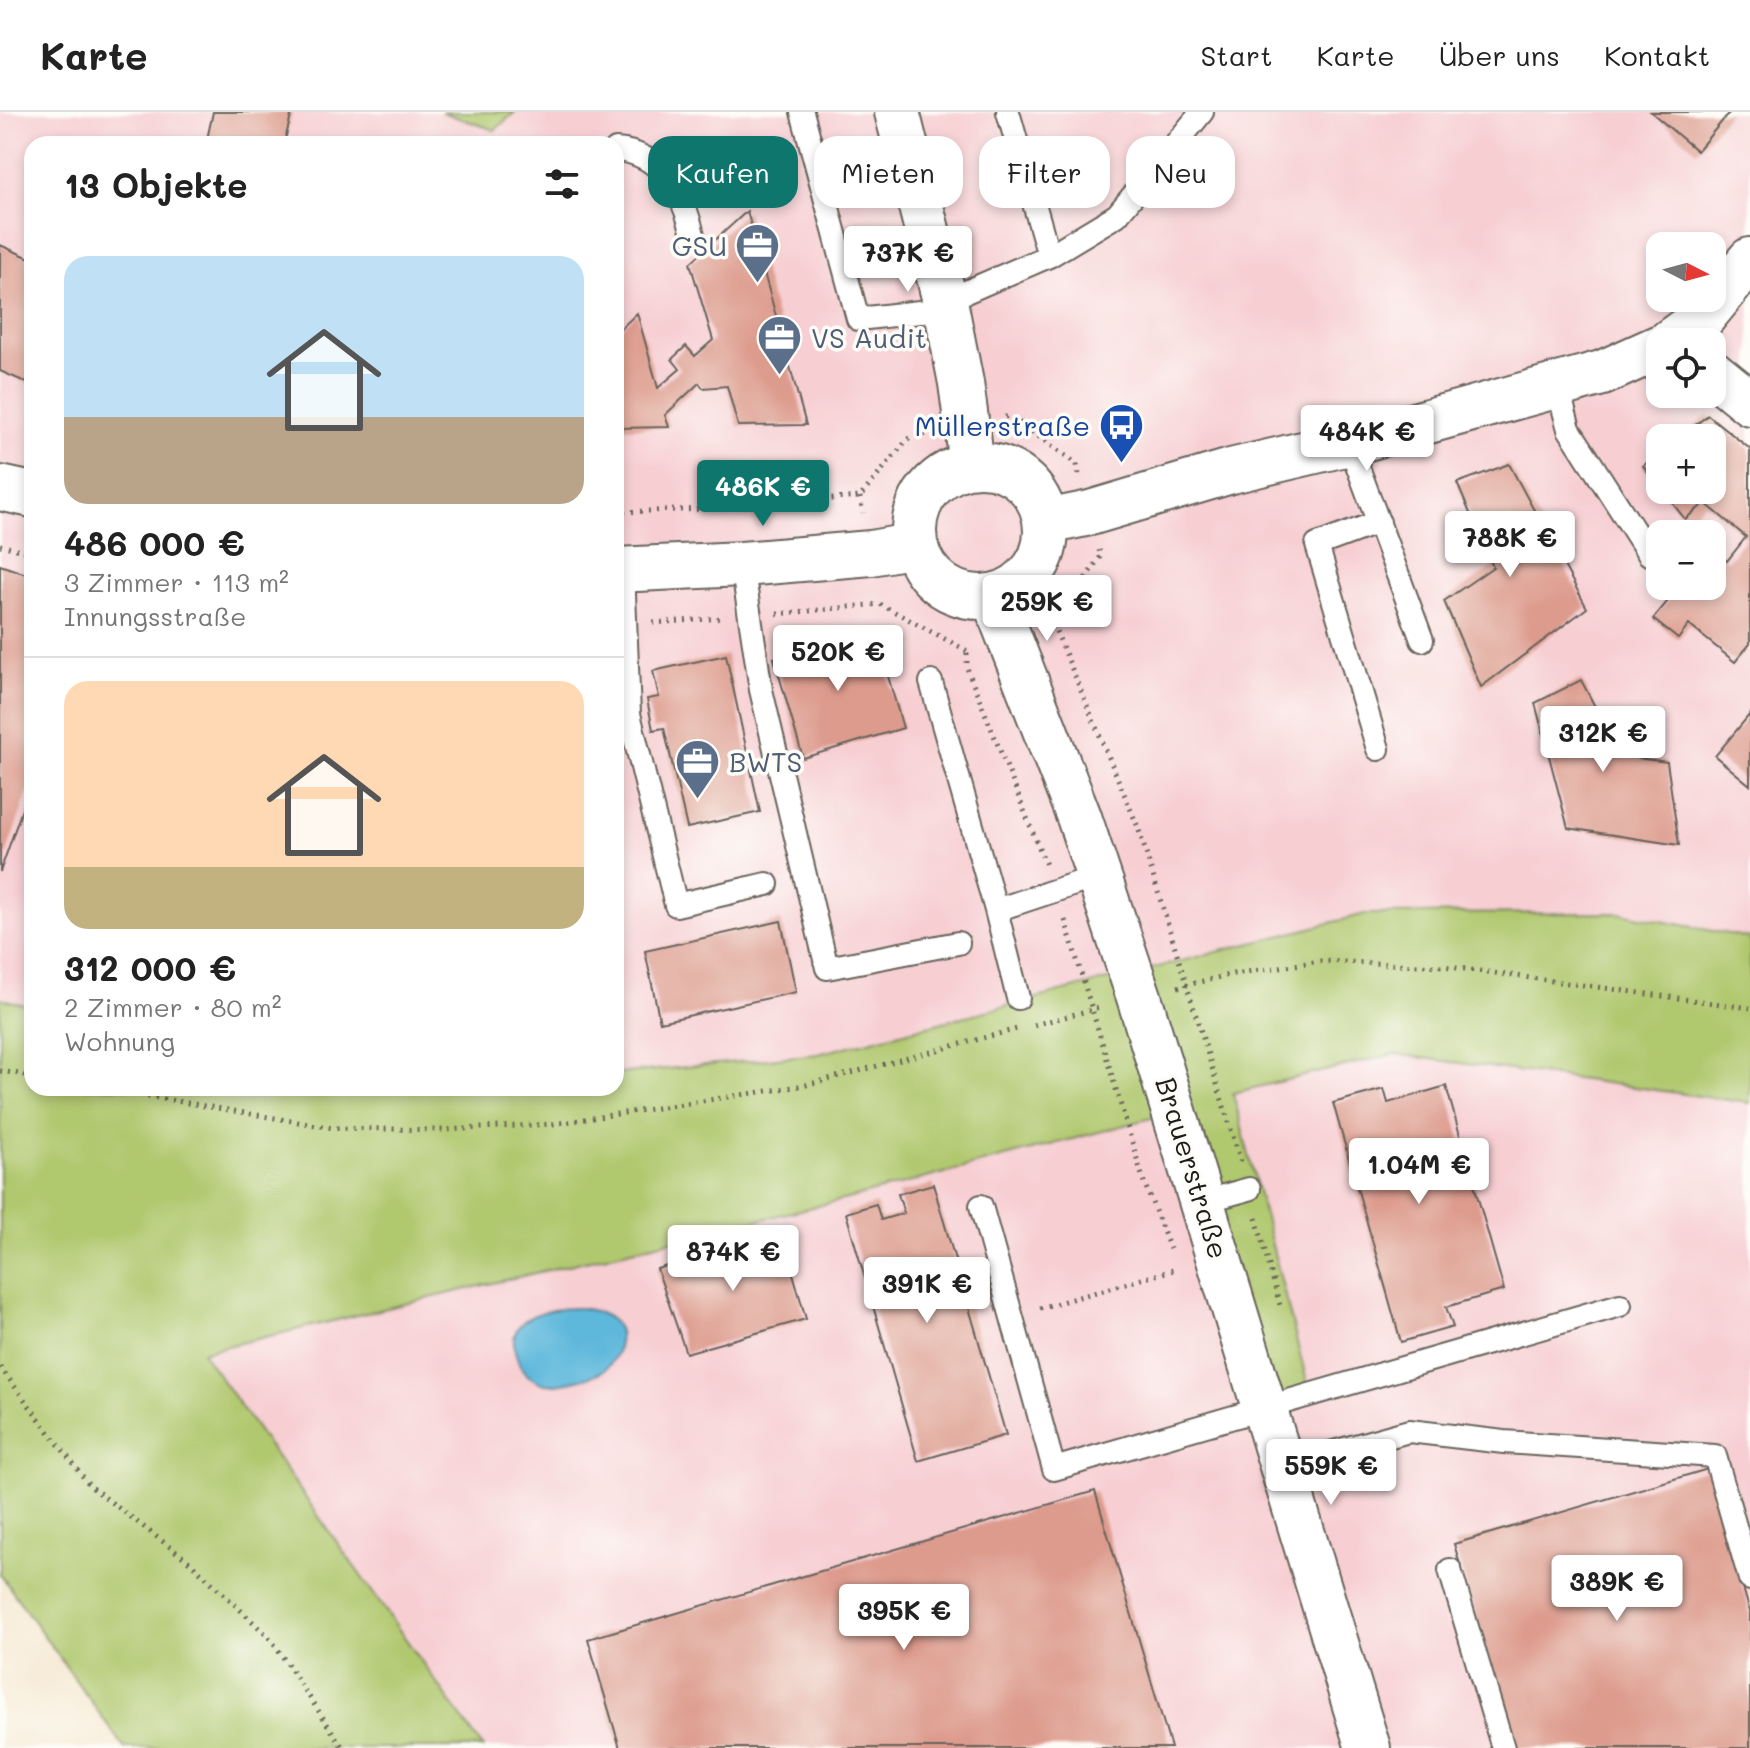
<!DOCTYPE html>
<html lang="de">
<meta charset="utf-8">
<style>
:root{--surface:#fff;--page:#f6f6f6;--text:#222;--muted:#767676;--line:#e0e0e0;--accent:#0f766e}
body{margin:0;font-family:Mali,sans-serif;background:var(--page);color:var(--text);height:100vh;display:flex;flex-direction:column;font-size:30px;white-space:nowrap}
*{box-sizing:border-box;margin:0}
p{font-size:26px;color:var(--muted)}
.icon{flex:none;width:44px;height:44px;fill:none;stroke:currentColor;stroke-width:2;stroke-linecap:round;stroke-linejoin:round}
.map{position:relative;flex:1;overflow:hidden}
.side{position:absolute;left:24px;top:24px;width:600px;height:960px;display:flex;flex-direction:column;background:var(--surface);border-radius:24px;box-shadow:0 4px 12px #0003}
.side>*{flex:none}
.top-card{position:absolute;left:648px;top:24px;width:760px;height:72px;display:flex;gap:16px}
.needle{width:52px;rotate:96deg}
.buttons{position:absolute;left:1646px;top:120px;display:grid;gap:16px}
.buttons a{display:grid;place-items:center;width:80px;height:80px;border-radius:16px;background:var(--surface);box-shadow:0 4px 12px #0003;font-size:40px}
.price{position:absolute;translate:-50% -68px;padding:0 18px;border-radius:8px;background:#fff;color:#222;font-size:26px;line-height:52px;filter:drop-shadow(0 2px 4px #0008)}
.price::after{content:'';position:absolute;left:50%;top:48px;width:24px;height:18px;margin-left:-12px;background:inherit;clip-path:polygon(0 0,100% 0,50% 100%)}
.price.on{background:var(--accent);color:#fff}
ul{padding:0;list-style:none}
li{display:grid;align-content:center;gap:16px;height:424px;padding:0 40px}
li+li{border-top:2px solid var(--line)}
li span{display:grid;place-items:center;height:248px;border-radius:24px;color:#555}
li>.icon{margin-inline-start:auto}
span .icon{width:144px;height:144px;fill:#fffc;stroke-width:1}
li b{font-size:34px}
h2{display:flex;justify-content:space-between;align-items:center;height:96px;padding:0 40px;font-size:34px}
.pill{padding:0 28px;border-radius:24px;background:var(--surface);box-shadow:0 4px 12px #0003;font-size:28px;line-height:72px}
.pill.on{background:var(--accent);color:#fff}
header{display:flex;align-items:center;gap:48px;box-sizing:border-box;height:112px;padding:0 40px;background:var(--surface);border-bottom:2px solid var(--line)}
header strong{font-size:38px}
nav{display:flex;gap:44px;margin-inline-start:auto;font-size:28px}
.map>svg:first-child{display:block}
.built{fill:#f7cfd3;fill-rule:evenodd}
.green{fill:#b0c86e;stroke:#667245;stroke-width:2}
.water{fill:#5db8db;stroke:#3c6a7c;stroke-width:2}
.building{fill:#dd9b8d}
.lines{fill:none;stroke-linecap:round;stroke-linejoin:round}
.lane-casing{stroke:#68635b;stroke-width:26}
.street-casing{stroke:#68635b;stroke-width:48}
.path{stroke:#68635b;stroke-width:5;stroke-dasharray:2 6;stroke-linecap:butt}
.lane{stroke:#fff;stroke-width:22}
.street{stroke:#fff;stroke-width:44}
.labels{text-anchor:middle;stroke-width:7;stroke-linejoin:round;paint-order:stroke}
.service-label{font-size:28px;fill:#4e5e75;stroke:#fdfcf7;text-anchor:start}
.transit-label{font-size:28px;fill:#164399;stroke:#fdfcf7;text-anchor:end}
.street-label{font-size:28px;fill:#1c1c1c;stroke:#fdfcf7}
</style>
<header>
<strong>Karte</strong>
<nav><a>Start</a><a>Karte</a><a>Über uns</a><a>Kontakt</a></nav>
</header>
<div class="map">
<svg width="1750" height="1636" viewBox="0 0 1750 1636">
<rect width="100%" height="100%" fill="#fdfcf7"/>
<filter id="ink" filterUnits="userSpaceOnUse"><feTurbulence type="fractalNoise" baseFrequency=".0125" numOctaves="2"/><feDisplacementMap in="SourceGraphic" scale="16" xChannelSelector="R" yChannelSelector="G"/><feConvolveMatrix kernelMatrix="1 2 1 2 8 2 1 2 1" color-interpolation-filters="sRGB"/></filter>
<filter id="wash" filterUnits="userSpaceOnUse"><feTurbulence type="fractalNoise" baseFrequency=".006" numOctaves="4" result="noise"/><feDisplacementMap in="SourceGraphic" scale="32" xChannelSelector="R" yChannelSelector="G"/><feGaussianBlur stdDeviation="1.8" result="paint"/><feColorMatrix in="noise" values="0 0 0 0 0 0 0 0 0 0 0 0 0 0 0 0 0 1.4 0 .05"/><feComposite in="paint" operator="in"/></filter>
<g filter="url(#wash)">
<rect width="100%" height="100%" fill="#f6e8d1"/>
<!-- built -->
<path class="built" d="M 0,0 L 441,0 L 495,18 L 515,0 L 1750,0 L 1750,826 L 1620,801 L 1057,883 L 818,942 L 616,962 L 616,32 L 32,32 L 32,895 L 0,886 ZM 1660,134 L 1712,134 L 1712,186 L 1660,186 ZM 1660,230 L 1712,230 L 1712,282 L 1660,282 ZM 1660,326 L 1712,326 L 1712,378 L 1660,378 ZM 1660,422 L 1712,422 L 1712,474 L 1660,474 Z
M 1394,942 L 1750,991 L 1750,1636 L 483,1636 L 202,1241 L 851,1086 L 1175,1000 L 1311,1285 L 1232,981 Z"/>
<!-- green -->
<path class="green" d="M 441,0 L 515,0 L 495,18 Z
M 1620,801 L 1750,826 L 1750,991 L 1394,942 L 1233,981 L 1311,1285 L 1266,1297 L 1174,1000 L 851,1086 L 202,1240 L 483,1636 L 124,1636 L 0,1462 L 0,886 L 32,895 L 32,976 L 616,976 L 616,962 L 818,942 L 1365,802 Z"/>
<!-- water -->
<path class="water" d="M 583,1196 C 593,1199 604,1201 612,1208 C 626,1221 618,1246 605,1257 C 596,1265 557,1274 545,1272 C 541,1271 532,1266 529,1264 C 523,1260 518,1250 516,1243 C 503,1201 554,1195 583,1196 Z"/>
<g id="blocks">
<!-- building -->
<path class="building" d="M 213,0 L 292,0 L 284,32 L 206,32 Z
M 1651,0 L 1730,0 L 1697,39 Z
M 747,99 L 806,313 L 738,314 L 727,274 L 703,276 L 699,271 L 665,303 L 669,315 L 616,316 L 616,221 L 637,201 L 658,276 L 680,257 L 672,247 L 686,234 L 695,244 L 713,228 L 690,151 Z
M 0,133 L 32,147 L 32,273 L 0,259 Z
M 1708,303 L 1750,337 L 1750,532 L 1735,550 L 1689,513 L 1678,527 L 1653,507 L 1680,474 L 1712,474 L 1712,436 L 1727,449 L 1746,425 L 1705,391 L 1685,407 L 1662,378 L 1712,378 L 1712,326 L 1679,326 Z
M 1660,341 L 1660,375 L 1643,354 Z
M 1509,352 L 1587,496 L 1481,575 L 1444,489 L 1493,455 L 1457,371 Z
M 0,453 L 32,464 L 32,669 L 0,760 Z
M 874,516 L 903,616 L 803,646 L 774,546 Z
M 726,543 L 760,700 L 687,716 L 664,616 L 653,618 L 647,587 L 659,585 L 653,559 Z
M 1581,568 L 1621,644 L 1667,650 L 1679,733 L 1568,716 L 1535,591 Z
M 1750,602 L 1750,673 L 1715,644 Z
M 781,809 L 796,880 L 660,910 L 645,839 Z
M 1446,974 L 1504,1178 L 1446,1195 L 1453,1215 L 1401,1230 L 1333,991 L 1384,977 L 1388,991 Z
M 933,1072 L 1006,1323 L 918,1349 L 846,1101 L 876,1092 L 881,1108 L 904,1101 L 898,1082 Z
M 781,1119 L 806,1207 L 686,1241 L 657,1157 Z
M 1708,1357 L 1750,1500 L 1750,1636 L 1514,1636 L 1454,1432 Z
M 1095,1379 L 1171,1636 L 620,1636 L 588,1527 Z"/>
</g>
</g>
<g filter="url(#ink)">
<use href="#blocks" fill-opacity="0" stroke="#68635b" stroke-width="2"/>
<g class="lines">
<defs>
<path id="lane" d="M 802,0 L 858,207 L 946,197
M 1008,0 L 1049,144
M 616,38 C 662,41 684,83 693,123
M 945,189 L 1049,144 L 1117,103 L 1202,0
M 1557,273 L 1569,317 L 1649,442
M 1349,331 L 1422,528
M 742,452 L 761,578 L 827,856 L 958,831
M 623,458 L 629,602 L 676,793 L 767,772
M 931,570 L 996,798 L 1018,886
M 1378,637 L 1317,433 L 1379,410
M 996,798 L 1099,764
M 1202,1090 L 1249,1077
M 981,1094 L 1054,1357 L 1620,1193
M 1283,1354 L 1409,1319 L 1504,1330 L 1715,1344 L 1750,1467
M 1450,1458 L 1503,1636"/>
<path id="street" d="M 897,0 L 945,189 L 961,271 L 972,352
M 1669,230 L 1703,205 L 1750,148
M 1712,260 L 1750,291
M914 419a66 66 0 1 1 132 0a66 66 0 1 1-132 0Z
M 0,376 L 32,383
M 1047,410 L 1090,401 L 1231,359 L 1349,331 L 1602,261 L 1660,235
M 616,458 L 742,452 L 871,441 L 915,433
M 993,484 L 1079,705 L 1139,885 L 1368,1636"/>
</defs>
<!-- lane casing -->
<use href="#lane" class="lane-casing"/>
<!-- street casing -->
<use href="#street" class="street-casing"/>
<!-- path -->
<path class="path" d="M 1005,305 L 1010,304 L 1077,352 L 1079,363
M 860,385 L 863,401
M 616,400 L 708,397 L 860,385 L 908,327 L 927,322
M 0,433 L 32,441
M 777,502 L 880,492 L 969,540
M 653,511 L 723,506
M 1053,512 L 1138,715 L 1241,1050
M 1053,512 L 1101,444 L 1099,438
M 967,541 L 967,556 L 1046,753
M 1065,808 L 1144,1070 L 1170,1137
M 1178,875 L 1233,862 L 1321,849 L 1443,854 L 1750,896
M 1034,913 L 1102,895
M 0,959 L 32,964
M 100,976 L 333,1016 L 445,1018 L 553,1012 L 806,973 L 1017,917
M 1256,1106 L 1281,1197
M 1040,1196 L 1177,1157
M 0,1255 L 90,1374 L 191,1451 L 271,1527 L 343,1636"/>
<!-- lane -->
<use href="#lane" class="lane"/>
<!-- street -->
<use href="#street" class="street"/>
</g>
</g>
<!-- icons -->
<defs>
<symbol id="office-pin" viewBox="-11 -11 22 30"><path d="M0 17L-7.5 6A9.5 9.5 0 1 1 7.5 6Z" fill="#5c6f8a" stroke="#fdfcf7"/><path d="M-6-3h4V-5.5h4V-3h4V5H-6ZM-1-4.5V-3h2v-1.5ZM-6 0V1H6V0Z" fill="#fff"/></symbol>
<symbol id="bus-pin" viewBox="-11 -11 22 30"><path d="M0 17L-7.5 6A9.5 9.5 0 1 1 7.5 6Z" fill="#1a4fb4" stroke="#fdfcf7"/><path d="M-5-6H5V4H4V6H2V4H-2V6H-4V4H-5ZM-3.5-4V0h7V-4ZM-3.5 1.2v1.5H-2V1.2ZM2 1.2v1.5H3.5V1.2Z" fill="#fff"/></symbol>
</defs>
<g fill-rule="evenodd">
<use href="#office-pin" x="732" y="108" width="51" height="69"/>
<use href="#office-pin" x="754" y="200" width="51" height="69"/>
<use href="#bus-pin" x="1096" y="288" width="51" height="69"/>
<use href="#office-pin" x="672" y="624" width="51" height="69"/>
</g>
<g class="labels">
<!-- service labels -->
<g class="service-label">
<text x="727" y="144" text-anchor="end">GSU</text>
<text x="811" y="236">VS Audit</text>
<text x="729" y="660">BWTS</text>
</g>
<!-- transit labels -->
<g class="transit-label">
<text x="1090" y="324">Müllerstraße</text>
</g>
<!-- street labels -->
<g class="street-label">
<text transform="translate(1192 1056) rotate(73)" y="10">Brauerstraße</text>
</g>
</g>
</svg>
<div class="buttons">
<a><svg class="needle" viewBox="-14 -14 28 28"><path d="M0-13l5 13h-10z" fill="#e53935"/><path d="M0 13l5-13h-10z" fill="#767676"/></svg></a>
<a><svg class="icon" aria-label="locate" viewBox="0 0 24 24"><circle cx="12" cy="12" r="6"/><path d="M12 2v4M12 18v4M2 12h4M18 12h4"/></svg></a>
<a>+</a>
<a>−</a>
</div>
<b class="price" style="left:908px;top:182px">737K €</b>
<b class="price" style="left:1367px;top:361px">484K €</b>
<b class="price on" style="left:763px;top:416px">486K €</b>
<b class="price" style="left:1510px;top:467px">788K €</b>
<b class="price" style="left:1047px;top:531px">259K €</b>
<b class="price" style="left:838px;top:581px">520K €</b>
<b class="price" style="left:1603px;top:662px">312K €</b>
<b class="price" style="left:1419px;top:1094px">1.04M €</b>
<b class="price" style="left:733px;top:1181px">874K €</b>
<b class="price" style="left:927px;top:1213px">391K €</b>
<b class="price" style="left:1331px;top:1395px">559K €</b>
<b class="price" style="left:1617px;top:1511px">389K €</b>
<b class="price" style="left:904px;top:1540px">395K €</b>
<div class="top-card">
<a class="pill on">Kaufen</a>
<a class="pill">Mieten</a>
<a class="pill">Filter</a>
<a class="pill">Neu</a>
</div>
<section class="side">
<h2>13 Objekte<svg class="icon" aria-label="filters" viewBox="0 0 24 24"><path d="M4 7h16M4 17h16"/><circle cx="9" cy="7" r="2"/><circle cx="15" cy="17" r="2"/></svg></h2>
<ul>
<li><span style="background:linear-gradient(#bfe0f5 65%,#b9a48a 0)"><svg class="icon" aria-label="home" viewBox="0 0 24 24"><path d="M3 11l9-7 9 7M6 9v11h12V9"/></svg></span><div><b>486 000 €</b><p>3 Zimmer · 113 m²</p><p>Innungsstraße</p></div></li>
<li><span style="background:linear-gradient(#ffd9b3 75%,#c2b280 0)"><svg class="icon" aria-label="home" viewBox="0 0 24 24"><path d="M3 11l9-7 9 7M6 9v11h12V9"/></svg></span><div><b>312 000 €</b><p>2 Zimmer · 80 m²</p><p>Wohnung</p></div></li>
</ul>
</section>
</div>
